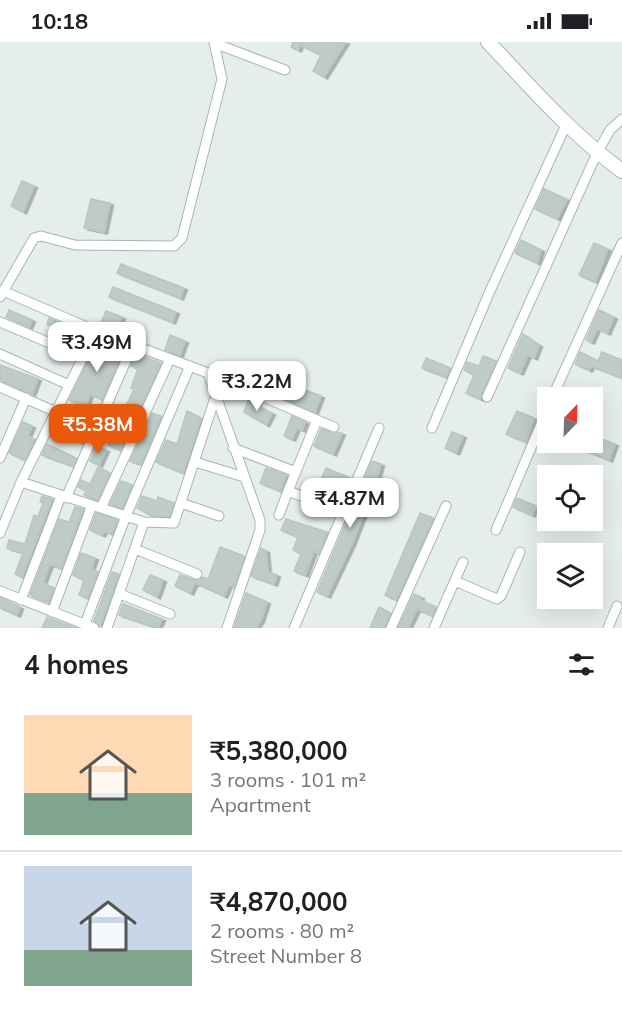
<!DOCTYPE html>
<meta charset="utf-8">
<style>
:root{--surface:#fff;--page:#f6f6f6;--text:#202124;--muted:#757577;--line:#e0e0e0;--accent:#ea580c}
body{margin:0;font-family:Mulish,sans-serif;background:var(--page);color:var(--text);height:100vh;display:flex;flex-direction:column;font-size:22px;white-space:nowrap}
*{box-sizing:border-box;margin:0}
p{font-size:20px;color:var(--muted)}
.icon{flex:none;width:33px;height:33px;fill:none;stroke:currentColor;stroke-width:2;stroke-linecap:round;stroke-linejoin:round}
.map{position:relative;height:586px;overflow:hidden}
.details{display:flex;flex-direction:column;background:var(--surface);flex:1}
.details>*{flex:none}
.needle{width:39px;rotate:23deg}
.tools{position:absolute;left:537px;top:345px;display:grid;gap:12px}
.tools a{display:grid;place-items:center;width:66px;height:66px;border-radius:0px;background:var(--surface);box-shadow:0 6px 24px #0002;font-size:30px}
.price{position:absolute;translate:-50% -51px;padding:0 14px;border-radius:12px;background:#fff;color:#222;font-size:20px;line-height:39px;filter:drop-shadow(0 2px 3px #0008)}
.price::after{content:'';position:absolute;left:50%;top:36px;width:18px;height:14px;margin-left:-9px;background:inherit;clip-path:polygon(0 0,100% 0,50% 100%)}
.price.current{background:var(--accent);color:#fff}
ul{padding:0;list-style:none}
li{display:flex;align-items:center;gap:18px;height:150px;padding:0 24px}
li+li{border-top:2px solid var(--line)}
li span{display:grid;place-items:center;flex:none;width:168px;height:120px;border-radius:0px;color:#555}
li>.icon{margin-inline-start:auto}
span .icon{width:72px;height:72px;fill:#fffc;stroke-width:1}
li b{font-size:26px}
h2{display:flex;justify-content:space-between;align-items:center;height:72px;padding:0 24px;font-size:26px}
.status{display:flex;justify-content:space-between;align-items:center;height:42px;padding:0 30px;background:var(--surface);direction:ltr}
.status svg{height:16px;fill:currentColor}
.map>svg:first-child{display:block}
.building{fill:#becbc6;stroke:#b8c7c1;stroke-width:1.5;filter:url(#shadow)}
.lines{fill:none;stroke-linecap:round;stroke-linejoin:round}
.street-casing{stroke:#a9b6b1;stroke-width:11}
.secondary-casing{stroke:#a5b9b2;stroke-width:16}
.street{stroke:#fff;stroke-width:9}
.secondary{stroke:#fff;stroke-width:14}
</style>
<div class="status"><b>10:18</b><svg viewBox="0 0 49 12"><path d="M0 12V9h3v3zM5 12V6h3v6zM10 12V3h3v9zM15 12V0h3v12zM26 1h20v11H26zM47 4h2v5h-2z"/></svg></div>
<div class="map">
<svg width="622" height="586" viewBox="0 0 622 586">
<defs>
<filter id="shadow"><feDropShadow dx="3.5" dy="2" stdDeviation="0" flood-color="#0004"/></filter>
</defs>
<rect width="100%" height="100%" fill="#e6eeea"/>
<!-- building -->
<path class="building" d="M 293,0 L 346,0 L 324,35 L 313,29 L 321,13 L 300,3 L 298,8 L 291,5 Z
M 22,139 L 34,144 L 23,170 L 11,164 Z
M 544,147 L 567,157 L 557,177 L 535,167 Z
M 91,157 L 110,161 L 104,190 L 84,186 Z
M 521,198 L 541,208 L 537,221 L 515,211 Z
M 594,201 L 608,207 L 595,240 L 579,233 Z
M 121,222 L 184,246 L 180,256 L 117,231 Z
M 113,245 L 176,270 L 172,280 L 109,255 Z
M 9,268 L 32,278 L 29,285 L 6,275 Z
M 599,268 L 614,275 L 607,291 L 597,287 L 591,300 L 586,298 Z
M 106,269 L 122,275 L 116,289 L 100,283 Z
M 49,276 L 87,292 L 84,298 L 47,282 Z
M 523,292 L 539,303 L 534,316 L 528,313 L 520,331 L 508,326 Z
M 170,293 L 185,299 L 180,313 L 165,308 Z
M 99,297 L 124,307 L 102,358 L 90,352 L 86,364 L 69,358 Z
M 580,310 L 598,319 L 602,310 L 622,318 L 622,336 L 591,324 L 589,328 L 575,322 Z
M 136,312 L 161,321 L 120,408 L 108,403 L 134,347 L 131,346 L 138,326 L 131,324 Z
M 483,314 L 496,319 L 480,357 L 466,351 L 474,333 L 464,328 L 467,320 L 479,324 Z
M 426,316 L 450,326 L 446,335 L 422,326 Z
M 0,323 L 38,337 L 32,352 L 0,338 Z
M 287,341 L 321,354 L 315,370 L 281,355 Z
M 249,356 L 258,360 L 256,363 L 272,371 L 266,383 L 244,370 Z
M 187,369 L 201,376 L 183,431 L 156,420 L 166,398 L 177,402 Z
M 517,369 L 534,376 L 526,400 L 506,392 Z
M 152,371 L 161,374 L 141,422 L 130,419 Z
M 62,373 L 90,383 L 83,401 L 73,397 L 74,393 L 55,386 Z
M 292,374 L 305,380 L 302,388 L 297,386 L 292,397 L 284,394 Z
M 23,380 L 32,384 L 28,394 L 34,397 L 25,418 L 9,411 Z
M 321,387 L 342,391 L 333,412 L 314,404 Z
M 452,390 L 463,394 L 456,411 L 445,406 Z
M 592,393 L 615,402 L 609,418 L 566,401 L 592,400 Z
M 47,402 L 76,416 L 73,424 L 42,413 Z
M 96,404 L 106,408 L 99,423 L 90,419 Z
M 372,419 L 381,422 L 376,440 L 352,502 L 327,554 L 317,550 Z
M 98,425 L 110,431 L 97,458 L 84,453 L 86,449 L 78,445 L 81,438 L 90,442 Z
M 266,426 L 286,433 L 280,449 L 260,441 Z
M 326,426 L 350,436 L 345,448 L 321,438 Z
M 121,439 L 132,443 L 122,466 L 110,462 Z
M 42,454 L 52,457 L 22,535 L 15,532 L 23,511 L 7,506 L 9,498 L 25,502 L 34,473 L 38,475 L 43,461 L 40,460 Z
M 142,454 L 157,459 L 158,455 L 174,461 L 169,474 L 152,474 L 137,466 Z
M 517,456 L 536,464 L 532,473 L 513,465 Z
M 75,465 L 83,467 L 61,527 L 50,522 L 43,541 L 54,546 L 48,560 L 30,553 L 59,477 L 69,480 Z
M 96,471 L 117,478 L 112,492 L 104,489 L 102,493 L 90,488 Z
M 420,471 L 433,476 L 396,558 L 385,553 Z
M 286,477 L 327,490 L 319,511 L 314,509 L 305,533 L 294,529 L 301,512 L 293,508 L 298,495 L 281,488 Z
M 220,505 L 244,514 L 234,545 L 229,543 L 224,554 L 195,541 L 190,551 L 175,544 L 180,533 L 195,538 L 203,535 L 208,537 Z
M 261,506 L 266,509 L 268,530 L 277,533 L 274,542 L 251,534 Z
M 81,511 L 95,516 L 91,527 L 98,530 L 88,556 L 79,553 L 84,538 L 73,533 Z
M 112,530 L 119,532 L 100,584 L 94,579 Z
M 150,533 L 163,538 L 157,555 L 143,548 Z
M 246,551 L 267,560 L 261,578 L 256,586 L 234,586 Z
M 414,552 L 421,555 L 420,558 L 436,565 L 432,574 L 417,567 L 408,586 L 398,586 Z
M 0,556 L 20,565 L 17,573 L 0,566 Z
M 123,562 L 162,577 L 158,586 L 119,573 Z
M 379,565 L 390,571 L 384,586 L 370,586 Z
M 47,575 L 49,576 L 76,586 L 42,586 Z"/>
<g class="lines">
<defs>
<path id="street" d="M 214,1 L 285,28
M 3,249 L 96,289 L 208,331 L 260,478 L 260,488 L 227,586
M 0,255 L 34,196 L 41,194 L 75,203 L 174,204 L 182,196 L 222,37 L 214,0
M 0,280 L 83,315
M 0,312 L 69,343
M 208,331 L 317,378 L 288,449 L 342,470
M 0,345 L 56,370
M 487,355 L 597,111 L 610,88 L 622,77
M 552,356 L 622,201
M 317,378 L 334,385
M 432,386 L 490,249 L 566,83
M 233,406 L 296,430
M 0,416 L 26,356
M 195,420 L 244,435
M 21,440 L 144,480 L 174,481 L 216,353
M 66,456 L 133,303
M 181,461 L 219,474
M 101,466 L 170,317
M 279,473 L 288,449
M 496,488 L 548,366
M 0,491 L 21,440 L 96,289
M 135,507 L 197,532
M 455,539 L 497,557 L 501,554 L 520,510
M 0,549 L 94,586
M 120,552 L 170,572
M 21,558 L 61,454
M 52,570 L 92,463
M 85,582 L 126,474 L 190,324
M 107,586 L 144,480
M 294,586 L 379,386
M 391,586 L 446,464
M 434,586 L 463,520
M 608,586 L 617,564"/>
<path id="secondary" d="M 488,0 C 531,45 571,92 622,129"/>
</defs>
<!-- street casing -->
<use href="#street" class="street-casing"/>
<!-- secondary casing -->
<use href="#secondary" class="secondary-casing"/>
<!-- street -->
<use href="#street" class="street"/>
<!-- secondary -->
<use href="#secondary" class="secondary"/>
</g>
</svg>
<div class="tools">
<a><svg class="needle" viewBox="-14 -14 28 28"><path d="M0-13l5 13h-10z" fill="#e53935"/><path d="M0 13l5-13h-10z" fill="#757577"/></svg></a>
<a><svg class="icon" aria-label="locate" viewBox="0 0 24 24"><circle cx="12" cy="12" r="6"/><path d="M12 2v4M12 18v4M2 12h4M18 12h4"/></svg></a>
<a><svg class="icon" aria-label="layers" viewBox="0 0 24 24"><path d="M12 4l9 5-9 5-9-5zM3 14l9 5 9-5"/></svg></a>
</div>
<b class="price" style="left:97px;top:331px">₹3.49M</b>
<b class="price" style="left:257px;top:370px">₹3.22M</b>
<b class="price current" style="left:98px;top:413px">₹5.38M</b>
<b class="price" style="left:350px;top:487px">₹4.87M</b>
</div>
<section class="details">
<h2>4 homes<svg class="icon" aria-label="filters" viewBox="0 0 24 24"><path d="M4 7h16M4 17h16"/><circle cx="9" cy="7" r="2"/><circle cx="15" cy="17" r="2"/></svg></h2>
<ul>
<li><span style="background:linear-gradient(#ffd9b3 65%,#7fa58c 0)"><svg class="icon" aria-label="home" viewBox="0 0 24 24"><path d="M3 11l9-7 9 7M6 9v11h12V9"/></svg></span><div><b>₹5,380,000</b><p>3 rooms · 101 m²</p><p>Apartment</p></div></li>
<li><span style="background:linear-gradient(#c9d6e8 70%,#7fa58c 0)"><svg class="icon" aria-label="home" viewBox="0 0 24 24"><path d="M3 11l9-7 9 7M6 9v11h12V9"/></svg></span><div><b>₹4,870,000</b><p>2 rooms · 80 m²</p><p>Street Number 8</p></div></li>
</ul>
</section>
